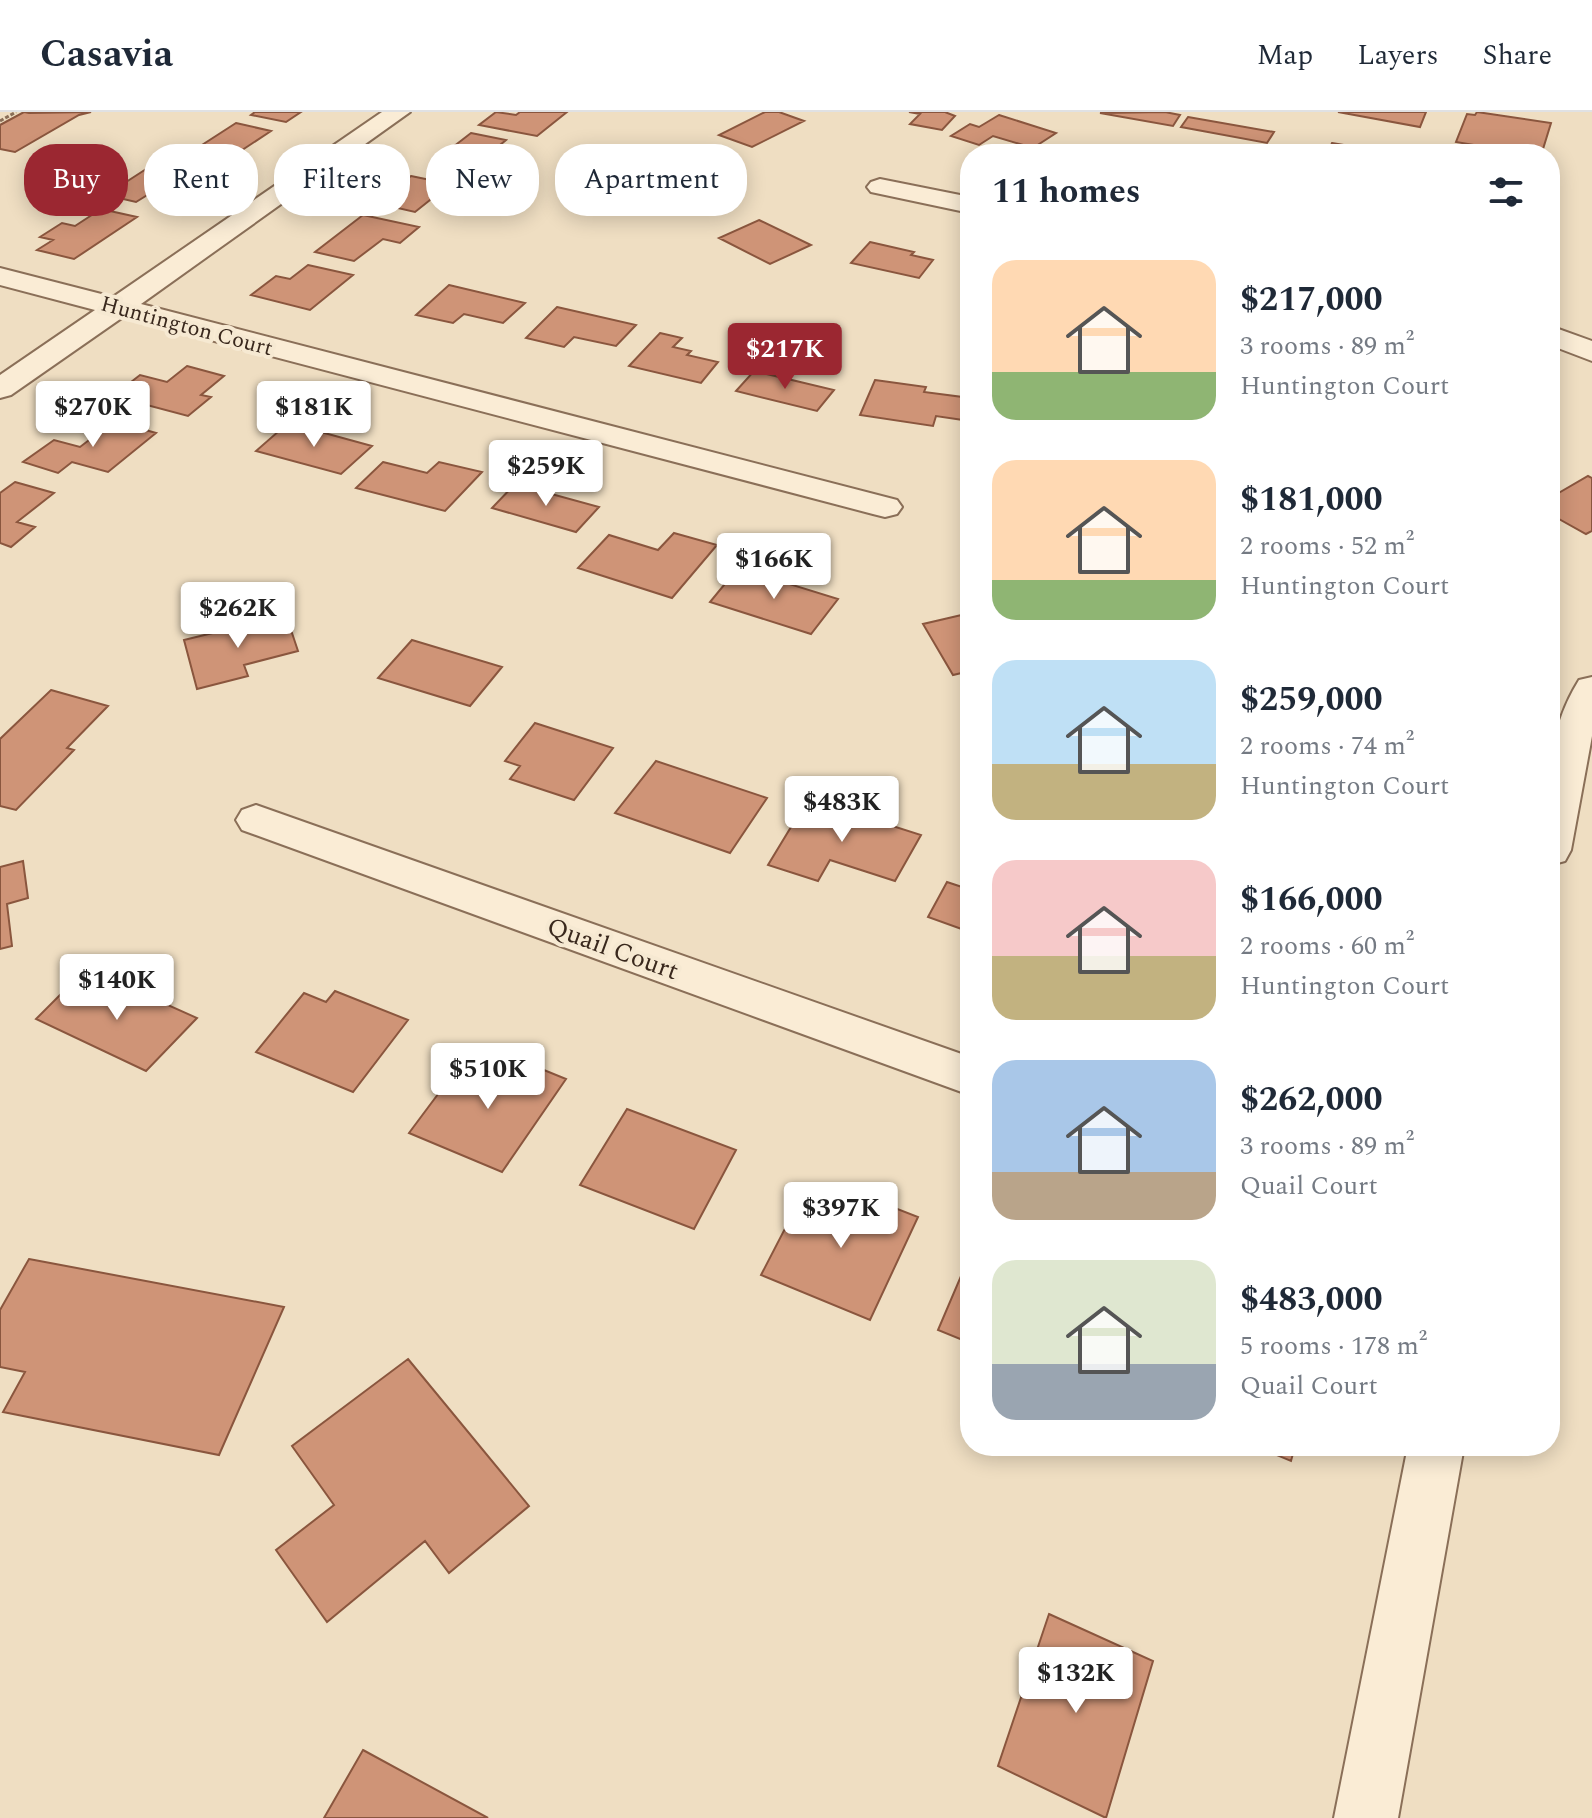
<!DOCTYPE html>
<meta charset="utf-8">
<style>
:root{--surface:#fff;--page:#f2f2f3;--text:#1f2937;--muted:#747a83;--line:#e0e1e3;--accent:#9b2731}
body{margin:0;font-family:Spectral,serif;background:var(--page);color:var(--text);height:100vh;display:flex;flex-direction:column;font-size:30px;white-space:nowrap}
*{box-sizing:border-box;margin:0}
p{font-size:26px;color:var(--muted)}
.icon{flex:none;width:44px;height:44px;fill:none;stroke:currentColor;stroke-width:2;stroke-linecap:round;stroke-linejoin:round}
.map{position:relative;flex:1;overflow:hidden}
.sheet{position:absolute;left:960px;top:32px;width:600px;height:1312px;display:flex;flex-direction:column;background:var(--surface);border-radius:32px;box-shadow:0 4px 20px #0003}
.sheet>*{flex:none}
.guide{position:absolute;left:24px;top:32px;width:760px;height:72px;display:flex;gap:16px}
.price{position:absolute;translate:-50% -68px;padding:0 18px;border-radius:8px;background:#fff;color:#222;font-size:26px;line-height:52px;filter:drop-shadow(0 2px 4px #0008)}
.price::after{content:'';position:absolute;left:50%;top:48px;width:24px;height:18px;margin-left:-12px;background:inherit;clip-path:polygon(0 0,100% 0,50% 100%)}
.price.current{background:var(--accent);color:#fff}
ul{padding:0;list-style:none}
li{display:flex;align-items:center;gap:24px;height:200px;padding:0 32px}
li span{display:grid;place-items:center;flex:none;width:224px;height:160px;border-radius:24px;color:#555}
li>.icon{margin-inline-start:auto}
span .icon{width:96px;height:96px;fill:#fffc;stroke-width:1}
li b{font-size:34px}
h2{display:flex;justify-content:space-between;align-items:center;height:96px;padding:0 32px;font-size:34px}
.pill{padding:0 28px;border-radius:32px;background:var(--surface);box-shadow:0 4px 20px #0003;font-size:28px;line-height:72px}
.pill.current{background:var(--accent);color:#fff}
header{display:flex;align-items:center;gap:48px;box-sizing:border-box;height:112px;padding:0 40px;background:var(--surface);border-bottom:2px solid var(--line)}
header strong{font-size:38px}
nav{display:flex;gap:44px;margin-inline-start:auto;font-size:28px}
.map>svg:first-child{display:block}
.building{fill:#cf9477;stroke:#8a563e;stroke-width:2}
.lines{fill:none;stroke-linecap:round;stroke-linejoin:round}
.minor-casing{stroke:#8a6f58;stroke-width:4}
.path{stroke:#8a6f58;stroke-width:3;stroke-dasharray:4 2;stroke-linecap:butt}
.minor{fill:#faecd5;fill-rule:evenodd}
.labels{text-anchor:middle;stroke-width:8;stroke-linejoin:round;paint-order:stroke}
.far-street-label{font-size:22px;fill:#39281d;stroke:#f6e9d2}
.street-label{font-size:26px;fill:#39281d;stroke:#f6e9d2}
</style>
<header>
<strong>Casavia</strong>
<nav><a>Map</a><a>Layers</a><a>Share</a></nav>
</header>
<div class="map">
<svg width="1592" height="1706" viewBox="0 0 1592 1706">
<rect width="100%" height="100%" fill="#efdec2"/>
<!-- building -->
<path class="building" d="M 24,0 L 29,1 L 91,0 L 79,3 L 15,40 L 0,37 L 0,13 Z
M 255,0 L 301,0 L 286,10 L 251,3 Z
M 496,0 L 516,3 L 520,0 L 567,0 L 537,24 L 479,13 Z
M 765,0 L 779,0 L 804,9 L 752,35 L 719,23 Z
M 909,0 L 945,0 L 955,4 L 942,18 L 910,12 L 920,2 Z
M 1165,0 L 1180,3 L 1173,14 L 1100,1 Z
M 1338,0 L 1426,0 L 1420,15 Z
M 1477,0 L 1551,11 L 1543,37 L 1539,36 L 1537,42 L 1528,42 L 1456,30 L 1467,2 L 1475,3 Z
M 999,3 L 1056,21 L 1033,36 L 993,24 L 979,33 L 951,24 L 970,12 L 979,15 Z
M 1188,5 L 1274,20 L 1267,31 L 1181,15 Z
M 236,11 L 271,19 L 224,50 L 188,42 Z
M 471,21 L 506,28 L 494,38 L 509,41 L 481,63 L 431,52 Z
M 1332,31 L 1397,42 L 1327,42 Z
M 157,50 L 203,61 L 178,77 L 162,74 L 136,90 L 106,83 Z
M 681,56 L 722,56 L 720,85 L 678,85 Z
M 411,64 L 450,72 L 415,100 L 376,91 Z
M 101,97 L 137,105 L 74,147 L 37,138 L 53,128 L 40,125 L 62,111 L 75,114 Z
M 363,103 L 419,115 L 400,131 L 383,127 L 354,149 L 315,140 Z
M 759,108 L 811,133 L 770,152 L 719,126 Z
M 870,130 L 914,140 L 911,143 L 933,148 L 919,166 L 851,151 Z
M 308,153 L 353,163 L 310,198 L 251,183 L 276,164 L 290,167 Z
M 449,173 L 525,191 L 503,211 L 464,202 L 453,211 L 416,203 Z
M 557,195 L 636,213 L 616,234 L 574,225 L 564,235 L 526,226 Z
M 660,221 L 682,226 L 673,235 L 691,239 L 687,243 L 718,250 L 701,271 L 629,254 Z
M 187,254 L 224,264 L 201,283 L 211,285 L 188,304 L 113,284 L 140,263 L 167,270 Z
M 754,259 L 834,278 L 817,299 L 736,279 Z
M 875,268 L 926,275 L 924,280 L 970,286 L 970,309 L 936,304 L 933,314 L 860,303 Z
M 114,309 L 156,321 L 108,360 L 72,350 L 58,361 L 23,350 L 54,328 L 80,335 Z
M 288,311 L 372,334 L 341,362 L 256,339 Z
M 383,350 L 427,361 L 439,350 L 482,360 L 445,399 L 356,376 Z
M 1588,364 L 1592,366 L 1592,419 L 1586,422 L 1550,402 L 1550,386 Z
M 15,370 L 54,381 L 17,410 L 35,415 L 11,435 L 0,431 L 0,381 Z
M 515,372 L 599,395 L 576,420 L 492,396 Z
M 674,421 L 717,433 L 672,486 L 578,456 L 609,423 L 658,438 Z
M 738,456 L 838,487 L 811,522 L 710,490 Z
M 970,501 L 970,559 L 953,563 L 923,512 Z
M 286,503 L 298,539 L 244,553 L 248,564 L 197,577 L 184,528 Z
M 412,528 L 502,555 L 470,594 L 378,566 Z
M 51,578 L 108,594 L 67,636 L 74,638 L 16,698 L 0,694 L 0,627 Z
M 535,611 L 613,636 L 574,688 L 510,667 L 520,654 L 505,649 Z
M 656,649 L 767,686 L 730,741 L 615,701 Z
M 808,687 L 921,723 L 895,769 L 830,748 L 818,769 L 768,753 Z
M 23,749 L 28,786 L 7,792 L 12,834 L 0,837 L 0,755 Z
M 970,760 L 970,820 L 928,805 L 947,770 L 962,775 Z
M 79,864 L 133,889 L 141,881 L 197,906 L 146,959 L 36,907 Z
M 335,879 L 408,908 L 353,980 L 256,940 L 304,881 L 326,890 Z
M 465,946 L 507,963 L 517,947 L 566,967 L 502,1060 L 409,1021 Z
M 627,997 L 736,1038 L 694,1117 L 580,1073 Z
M 806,1076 L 853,1094 L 859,1082 L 918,1105 L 870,1208 L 761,1163 Z
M 970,1143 L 970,1231 L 938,1218 Z
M 29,1147 L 284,1195 L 219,1343 L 3,1300 L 25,1260 L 0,1255 L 0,1198 Z
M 408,1247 L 529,1394 L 449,1461 L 425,1429 L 327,1510 L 276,1438 L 334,1393 L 292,1334 Z
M 1255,1334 L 1295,1334 L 1291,1349 Z
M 1049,1502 L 1153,1549 L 1106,1706 L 998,1654 Z
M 363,1638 L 488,1706 L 324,1706 Z"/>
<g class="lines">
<defs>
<path id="minor" d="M 382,0 L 410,0 L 141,192 L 897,388 L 902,395 L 897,402 L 885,405 L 873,402 L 123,205 L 11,283 L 0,286 L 0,263 L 95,198 L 0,173 L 0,156 L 113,185 Z
M 880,67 L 970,85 L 970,101 L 871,80 L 867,75 L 871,70 Z
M 1550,214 L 1592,229 L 1592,249 L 1550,233 Z
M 1592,565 L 1592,624 L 1571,738 L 1565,749 L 1550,753 C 1550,685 1541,629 1579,568 Z
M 256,693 L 970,945 L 970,983 L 242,718 L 236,708 L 242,698 Z
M 1408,1334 L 1464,1334 L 1398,1706 L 1334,1706 Z"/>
</defs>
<!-- minor casing -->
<use href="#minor" class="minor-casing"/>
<!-- path -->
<path class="path" d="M 0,9 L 16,0"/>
<!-- minor -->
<use href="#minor" class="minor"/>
</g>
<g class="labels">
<!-- far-street labels -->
<g class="far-street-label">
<text transform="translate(187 213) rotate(15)" y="8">Huntington Court</text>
</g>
<!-- street labels -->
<g class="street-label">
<text transform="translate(613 836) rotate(20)" y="9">Quail Court</text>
</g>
</g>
</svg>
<b class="price current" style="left:785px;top:279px">$217K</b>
<b class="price" style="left:93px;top:337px">$270K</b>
<b class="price" style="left:314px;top:337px">$181K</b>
<b class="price" style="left:546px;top:396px">$259K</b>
<b class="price" style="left:774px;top:489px">$166K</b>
<b class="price" style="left:238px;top:538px">$262K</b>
<b class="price" style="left:842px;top:732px">$483K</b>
<b class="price" style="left:117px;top:910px">$140K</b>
<b class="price" style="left:488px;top:999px">$510K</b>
<b class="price" style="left:841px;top:1138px">$397K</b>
<b class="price" style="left:1076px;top:1603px">$132K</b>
<div class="guide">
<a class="pill current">Buy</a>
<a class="pill">Rent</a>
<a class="pill">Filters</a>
<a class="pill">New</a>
<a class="pill">Apartment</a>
</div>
<section class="sheet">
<h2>11 homes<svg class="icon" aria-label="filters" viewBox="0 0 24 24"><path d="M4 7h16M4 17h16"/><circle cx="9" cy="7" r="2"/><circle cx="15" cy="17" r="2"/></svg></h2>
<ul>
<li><span style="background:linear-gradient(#ffd9b3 70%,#8fb573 0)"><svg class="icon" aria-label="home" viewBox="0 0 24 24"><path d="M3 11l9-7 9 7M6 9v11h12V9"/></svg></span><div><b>$217,000</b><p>3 rooms · 89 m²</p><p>Huntington Court</p></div></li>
<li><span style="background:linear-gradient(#ffd9b3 75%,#8fb573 0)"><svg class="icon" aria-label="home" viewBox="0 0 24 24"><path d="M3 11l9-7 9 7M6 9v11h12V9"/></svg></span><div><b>$181,000</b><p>2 rooms · 52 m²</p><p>Huntington Court</p></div></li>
<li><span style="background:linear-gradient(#bfe0f5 65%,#c2b280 0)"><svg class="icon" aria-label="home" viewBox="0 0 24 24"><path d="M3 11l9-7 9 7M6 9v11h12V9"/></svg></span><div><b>$259,000</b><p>2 rooms · 74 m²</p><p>Huntington Court</p></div></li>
<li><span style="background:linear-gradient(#f6c9c9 60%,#c2b280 0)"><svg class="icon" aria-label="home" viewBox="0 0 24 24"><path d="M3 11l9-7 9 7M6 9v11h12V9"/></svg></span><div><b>$166,000</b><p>2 rooms · 60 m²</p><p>Huntington Court</p></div></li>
<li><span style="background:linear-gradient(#a9c7e8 70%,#b9a48a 0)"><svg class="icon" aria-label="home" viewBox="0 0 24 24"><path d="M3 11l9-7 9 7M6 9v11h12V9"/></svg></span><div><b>$262,000</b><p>3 rooms · 89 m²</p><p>Quail Court</p></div></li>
<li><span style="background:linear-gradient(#dfe7d0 65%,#9aa5b1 0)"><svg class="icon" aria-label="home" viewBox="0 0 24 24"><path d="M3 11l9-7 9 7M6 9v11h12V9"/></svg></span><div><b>$483,000</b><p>5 rooms · 178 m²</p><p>Quail Court</p></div></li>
</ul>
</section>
</div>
